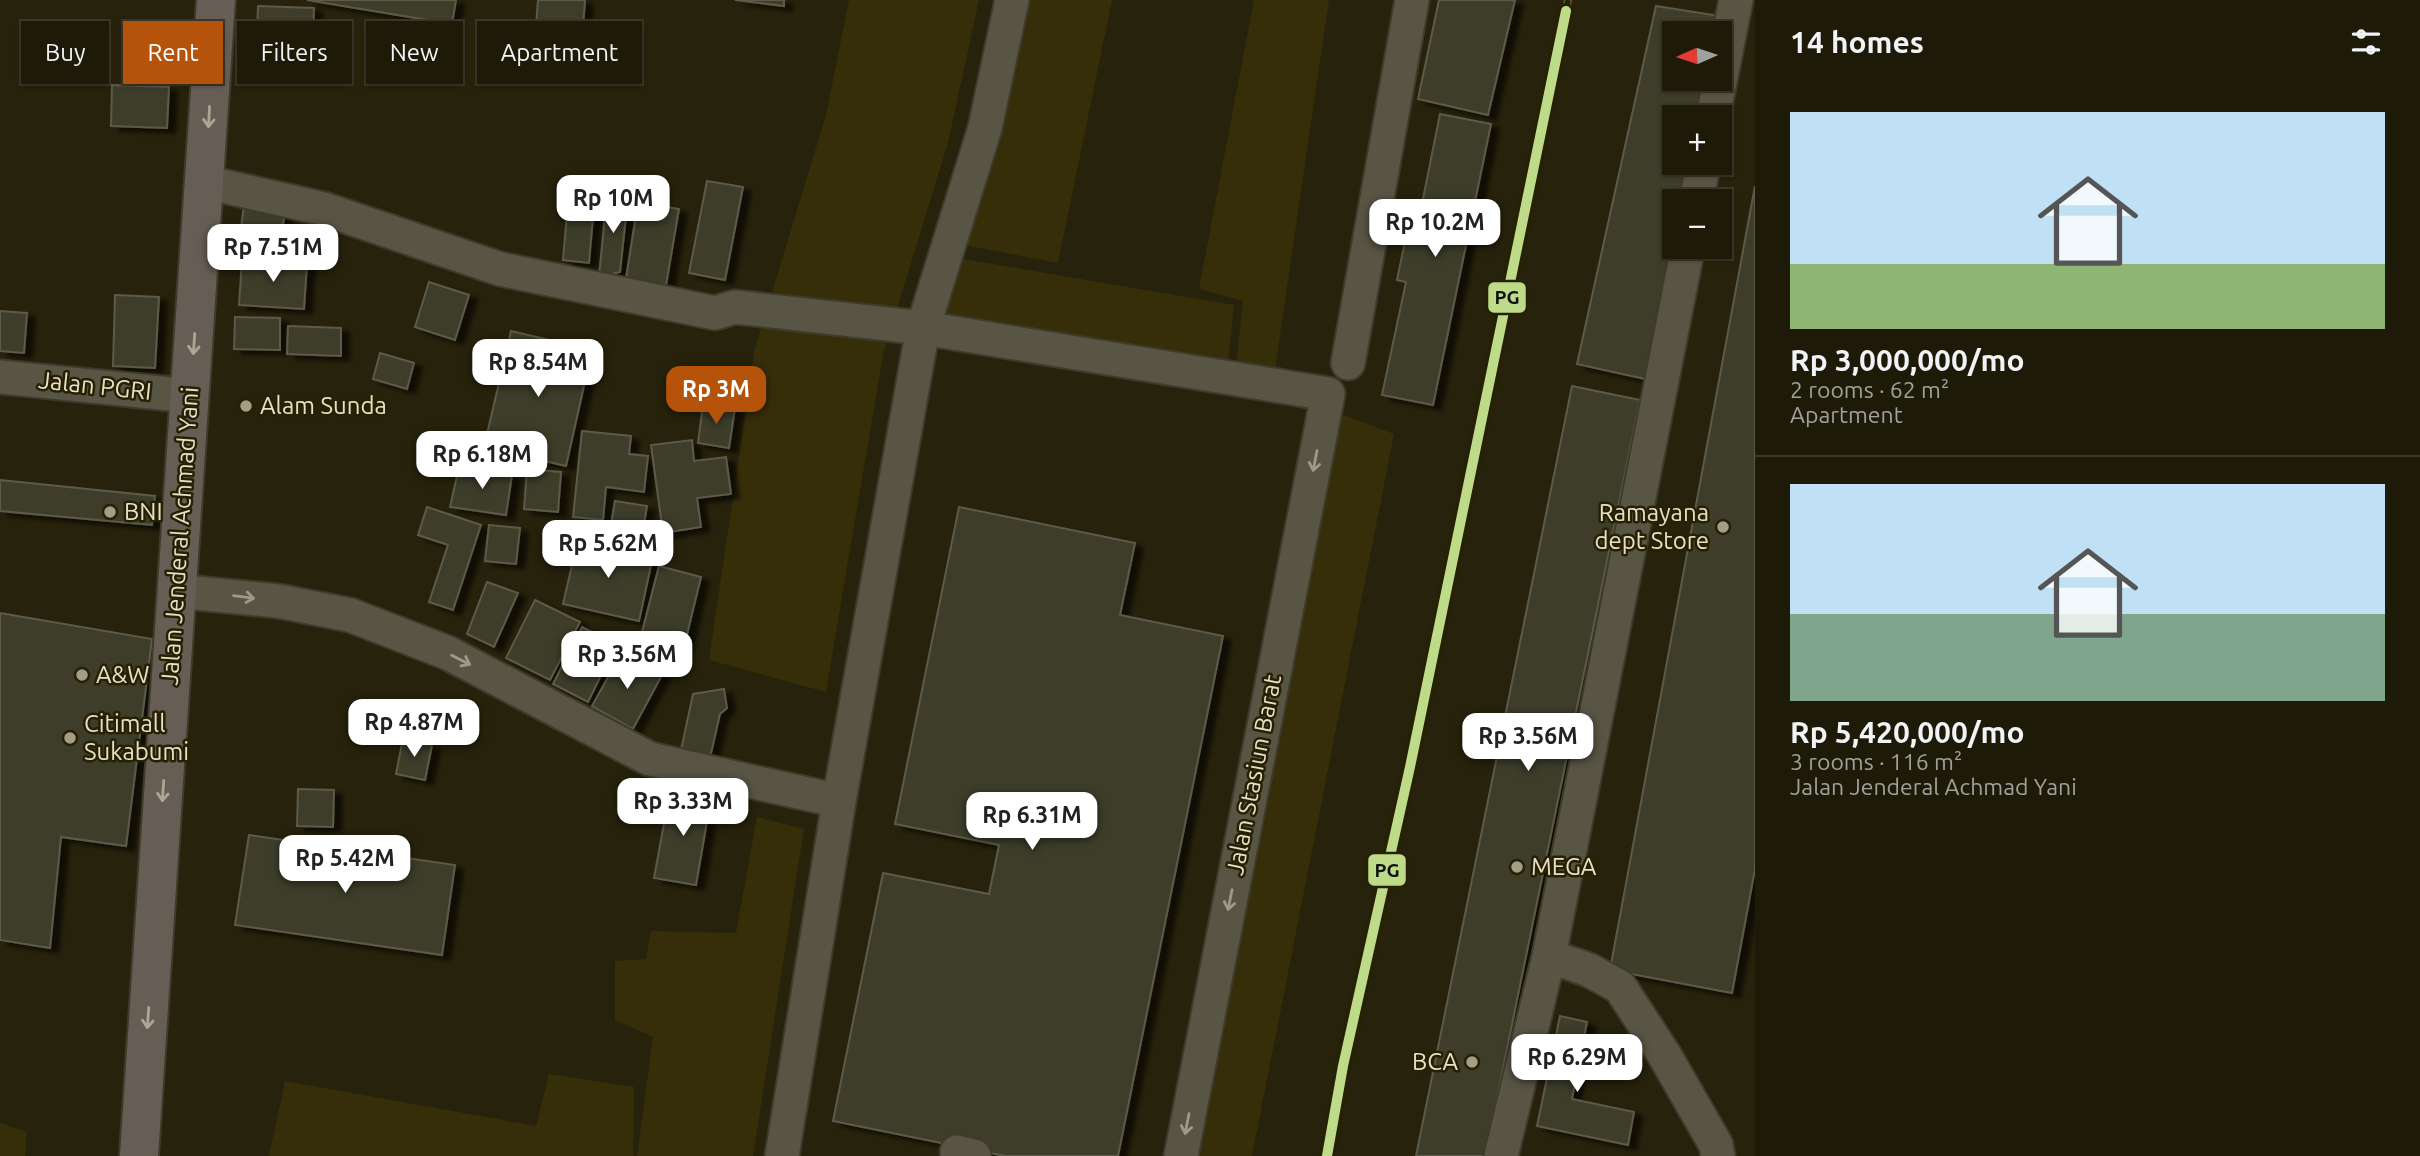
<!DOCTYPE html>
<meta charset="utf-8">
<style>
:root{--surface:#1d1a08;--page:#2a2716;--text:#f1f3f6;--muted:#a0a19c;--line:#3b3829;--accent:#b45309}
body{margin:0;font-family:Ubuntu,sans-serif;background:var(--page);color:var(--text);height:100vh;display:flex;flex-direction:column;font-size:26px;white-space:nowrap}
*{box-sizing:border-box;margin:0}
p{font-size:23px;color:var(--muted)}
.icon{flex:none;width:38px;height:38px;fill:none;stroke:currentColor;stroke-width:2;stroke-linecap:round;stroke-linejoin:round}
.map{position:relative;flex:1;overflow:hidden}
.sheet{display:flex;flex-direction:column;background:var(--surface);width:665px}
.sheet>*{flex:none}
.hud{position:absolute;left:21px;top:21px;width:665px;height:63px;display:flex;gap:14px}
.needle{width:46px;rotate:267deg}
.controls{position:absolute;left:1662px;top:21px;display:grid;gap:14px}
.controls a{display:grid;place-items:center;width:70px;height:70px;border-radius:0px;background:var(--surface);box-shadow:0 2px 5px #0004,0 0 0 2px var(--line);font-size:35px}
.price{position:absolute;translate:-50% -60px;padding:0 16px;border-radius:14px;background:#fff;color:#222;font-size:23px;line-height:46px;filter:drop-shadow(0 2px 4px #0008)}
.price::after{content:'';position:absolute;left:50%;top:42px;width:21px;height:16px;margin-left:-10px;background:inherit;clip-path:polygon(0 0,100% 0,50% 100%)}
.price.current{background:var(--accent);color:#fff}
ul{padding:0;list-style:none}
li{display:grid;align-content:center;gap:14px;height:371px;padding:0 35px}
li+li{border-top:2px solid var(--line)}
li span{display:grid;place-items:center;height:217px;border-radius:0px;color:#555}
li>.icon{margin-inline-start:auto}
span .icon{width:126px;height:126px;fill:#fffc;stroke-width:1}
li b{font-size:30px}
h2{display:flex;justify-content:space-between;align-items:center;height:84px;padding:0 35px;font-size:30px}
.tag{padding:0 24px;border-radius:0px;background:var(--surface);box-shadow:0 2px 5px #0004,0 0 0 2px var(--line);font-size:24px;line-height:63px}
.tag.current{background:var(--accent);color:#fff}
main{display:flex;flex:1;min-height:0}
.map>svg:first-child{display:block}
.built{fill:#362e09}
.building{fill:#3d3d2a;stroke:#5b5a48;stroke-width:2;filter:url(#shadow)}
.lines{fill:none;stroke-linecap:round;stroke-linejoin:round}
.minor-casing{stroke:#3f3b2c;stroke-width:37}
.major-casing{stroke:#3f3b2c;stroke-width:42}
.minor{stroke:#585545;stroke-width:33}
.major{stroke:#665e55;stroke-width:38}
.rail-casing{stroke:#5d5948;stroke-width:8}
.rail{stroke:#272002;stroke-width:5;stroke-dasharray:16;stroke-linecap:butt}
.rail-1-casing{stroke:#272002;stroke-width:16}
.rail-1{stroke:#bedb89;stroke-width:10}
.oneway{stroke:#aca695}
.oneway2{stroke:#9e9a88}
.poi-dot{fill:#a29e87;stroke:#272002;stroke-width:2.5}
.labels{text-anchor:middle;stroke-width:5;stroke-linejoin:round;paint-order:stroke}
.street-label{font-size:24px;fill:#e5e0ca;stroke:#272002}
.poi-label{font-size:24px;fill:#e5e0ca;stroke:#272002;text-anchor:start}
.line-badge{stroke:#272002;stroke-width:2.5}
.pale-badge-label{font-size:19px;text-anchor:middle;font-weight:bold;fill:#111}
</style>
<main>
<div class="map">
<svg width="1755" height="1156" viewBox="0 0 1755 1156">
<defs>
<filter id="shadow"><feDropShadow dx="8" dy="4.5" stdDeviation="2" flood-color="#0009"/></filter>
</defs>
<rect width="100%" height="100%" fill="#27220b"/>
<!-- built -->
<path class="built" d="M 849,0 L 979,0 L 948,143 L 883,354 L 826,692 L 709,660 L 755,348 L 826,115 Z
M 1010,0 L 1112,0 L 1058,263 L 959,244 Z
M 1254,0 L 1329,0 L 1273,383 L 1234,384 L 1243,301 L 1199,289 Z
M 958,258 L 1234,305 L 1226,383 L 936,344 Z
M 1328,409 L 1394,434 L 1252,1156 L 1184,1156 Z
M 757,817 L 804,829 L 753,1156 L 637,1156 L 653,1037 L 615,1020 L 615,961 L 646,959 L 651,931 L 736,933 Z
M 549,1074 L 634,1087 L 633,1156 L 269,1156 L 285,1081 L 536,1126 Z
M 0,1123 L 27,1132 L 25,1156 L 0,1156 Z"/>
<!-- building -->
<path class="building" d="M 307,0 L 456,0 L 452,24 Z
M 538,0 L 585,0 L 583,27 L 536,25 Z
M 735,0 L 784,0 L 784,6 Z
M 1439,0 L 1515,0 L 1488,115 L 1418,99 Z
M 258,6 L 314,8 L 313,38 L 257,36 Z
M 1656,6 L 1720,16 L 1717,33 L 1675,33 L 1675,79 L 1707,79 L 1699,117 L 1675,117 L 1675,163 L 1690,163 L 1682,201 L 1675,201 L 1675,234 L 1645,379 L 1577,364 Z
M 112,85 L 169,87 L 167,128 L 111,126 Z
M 1440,114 L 1491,124 L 1433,405 L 1382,395 L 1406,282 L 1397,280 L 1413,203 L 1422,204 Z
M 707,181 L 743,187 L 725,280 L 689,273 Z
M 1755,186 L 1755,869 L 1732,993 L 1610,970 Z
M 607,195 L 628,197 L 620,272 L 599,277 Z
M 568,202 L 594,205 L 589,263 L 563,260 Z
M 638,202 L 679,209 L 665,291 L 625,285 Z
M 244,206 L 285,212 L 278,254 L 238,248 Z
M 242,260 L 307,264 L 304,309 L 239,305 Z
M 429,282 L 469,295 L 455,340 L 415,327 Z
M 115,295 L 159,297 L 155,368 L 113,366 Z
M 0,311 L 27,313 L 24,353 L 0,351 Z
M 235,317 L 280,318 L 280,350 L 234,349 Z
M 288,326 L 341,328 L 341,356 L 287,354 Z
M 511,331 L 592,350 L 566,466 L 484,447 Z
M 380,353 L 414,363 L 407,389 L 373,379 Z
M 1572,386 L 1640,400 L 1485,1156 L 1416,1156 Z
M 703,404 L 735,408 L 729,448 L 698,443 Z
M 582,431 L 631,436 L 629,454 L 648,456 L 644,492 L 606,487 L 603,520 L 573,517 Z
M 692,440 L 694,461 L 726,457 L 731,494 L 697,498 L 701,527 L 663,533 L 651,445 Z
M 459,467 L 512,475 L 506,515 L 450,507 Z
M 527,469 L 561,472 L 558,512 L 524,509 Z
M 0,480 L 155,496 L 152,525 L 0,511 Z
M 615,501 L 647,506 L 642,536 L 610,531 Z
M 427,507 L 481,525 L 453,610 L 429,602 L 448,545 L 418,535 Z
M 959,507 L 1135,543 L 1120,615 L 1223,636 L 1118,1156 L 1005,1156 L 833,1121 L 883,873 L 989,894 L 999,845 L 895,824 Z
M 489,525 L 520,528 L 516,564 L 485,561 Z
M 578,539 L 653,556 L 639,621 L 563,604 Z
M 659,566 L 701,577 L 684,647 L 641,636 Z
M 487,582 L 518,593 L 494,647 L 467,634 Z
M 535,600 L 580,622 L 550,680 L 506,658 Z
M 0,613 L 152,639 L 126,846 L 61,837 L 50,948 L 0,940 Z
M 582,627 L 616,645 L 588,702 L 553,684 Z
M 622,652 L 662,675 L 633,729 L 592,706 Z
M 724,689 L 727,708 L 720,714 L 709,762 L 680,755 L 693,694 Z
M 403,738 L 432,745 L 425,780 L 396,774 Z
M 298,789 L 334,790 L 333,827 L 297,826 Z
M 670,791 L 711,798 L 696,885 L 654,878 Z
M 249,835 L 455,865 L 442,955 L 235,925 Z
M 1560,1016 L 1587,1022 L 1572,1099 L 1634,1112 L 1628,1145 L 1537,1126 Z"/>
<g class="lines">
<defs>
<path id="minor" d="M 1713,117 L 1736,0
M 205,182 L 324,209 L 500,269 L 715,313 L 735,307 L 923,328 L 1328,394 L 1181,1156
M 1696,201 L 1704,163
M 1348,363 L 1412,0
M 0,377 L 191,396
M 176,591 L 278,601 L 350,615 L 448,653 L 650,759 L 839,801
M 1549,956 L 1589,970 L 1620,987 L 1665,1056 L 1716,1145 L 1718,1156
M 957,1152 L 974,1156
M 782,1156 L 839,801 L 923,328 L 985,128 L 1012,0
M 1501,1156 L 1549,956 L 1688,247"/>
<path id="major" d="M 139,1156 L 216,0"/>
</defs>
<!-- minor casing -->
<use href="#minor" class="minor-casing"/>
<!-- major casing -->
<use href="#major" class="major-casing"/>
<!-- minor -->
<use href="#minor" class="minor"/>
<!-- major -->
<use href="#major" class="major"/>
<defs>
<path id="rail" d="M 1566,11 L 1568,0"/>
</defs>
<!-- rail casing -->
<use href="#rail" class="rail-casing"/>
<!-- rail -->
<use href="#rail" class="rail"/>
<defs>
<path id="rail-1" d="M 1327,1156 L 1343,1066 L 1410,767 L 1566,11"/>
</defs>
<!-- rail-1 casing -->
<use href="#rail-1" class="rail-1-casing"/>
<!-- rail-1 -->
<use href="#rail-1" class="rail-1"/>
</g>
<!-- one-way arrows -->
<defs><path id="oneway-shaft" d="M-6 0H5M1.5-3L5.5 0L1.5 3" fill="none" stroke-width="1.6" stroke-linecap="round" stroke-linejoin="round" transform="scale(1.75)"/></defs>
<g class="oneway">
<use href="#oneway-shaft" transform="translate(209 117) rotate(93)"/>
<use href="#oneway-shaft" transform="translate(194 344) rotate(94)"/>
<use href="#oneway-shaft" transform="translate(163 791) rotate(94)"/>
<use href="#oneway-shaft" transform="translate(148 1018) rotate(94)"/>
</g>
<g class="oneway2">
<use href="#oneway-shaft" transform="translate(1315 461) rotate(101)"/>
<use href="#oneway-shaft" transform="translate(244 597) rotate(7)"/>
<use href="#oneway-shaft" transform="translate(461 660) rotate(27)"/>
<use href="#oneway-shaft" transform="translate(1230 900) rotate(101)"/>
<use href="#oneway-shaft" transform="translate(1187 1124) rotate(101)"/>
</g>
<!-- markers -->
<g class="poi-dot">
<circle cx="246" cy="406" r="7"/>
<circle cx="110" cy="512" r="7"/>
<circle cx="1723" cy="527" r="7"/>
<circle cx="82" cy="675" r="7"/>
<circle cx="70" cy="738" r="7"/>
<circle cx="1517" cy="867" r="7"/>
<circle cx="1472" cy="1062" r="7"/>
</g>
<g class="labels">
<!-- street labels -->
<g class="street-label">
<text transform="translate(95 386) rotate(6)" y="8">Jalan PGRI</text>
<text transform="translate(180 536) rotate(-86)" y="8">Jalan Jenderal Achmad Yani</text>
<text transform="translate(1254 775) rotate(-79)" y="8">Jalan Stasiun Barat</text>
</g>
<!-- poi labels -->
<g class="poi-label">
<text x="260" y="414">Alam Sunda</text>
<text x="124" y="520">BNI</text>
<text x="1709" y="521" text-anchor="end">Ramayana<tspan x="1709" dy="28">dept Store</tspan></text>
<text x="96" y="683">A&amp;W</text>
<text x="84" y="732">Citimall<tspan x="84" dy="28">Sukabumi</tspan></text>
<text x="1531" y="875">MEGA</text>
<text x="1458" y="1070" text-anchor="end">BCA</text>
</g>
</g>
<g class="line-badge">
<rect x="1487" y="281" width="40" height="33" rx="7" fill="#bedb89"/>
<rect x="1367" y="853" width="40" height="34" rx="7" fill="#bedb89"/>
</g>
<g class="pale-badge-label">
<text x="1507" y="304">PG</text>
<text x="1387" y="877">PG</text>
</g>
</svg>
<div class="controls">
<a><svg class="needle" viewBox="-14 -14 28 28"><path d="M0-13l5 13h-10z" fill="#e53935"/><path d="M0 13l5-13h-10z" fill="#a0a19c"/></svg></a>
<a>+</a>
<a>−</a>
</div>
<b class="price" style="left:613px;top:235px">Rp 10M</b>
<b class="price" style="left:1435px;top:259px">Rp 10.2M</b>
<b class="price" style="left:273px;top:284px">Rp 7.51M</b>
<b class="price" style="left:538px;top:399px">Rp 8.54M</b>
<b class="price current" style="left:716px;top:426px">Rp 3M</b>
<b class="price" style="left:482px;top:491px">Rp 6.18M</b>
<b class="price" style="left:608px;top:580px">Rp 5.62M</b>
<b class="price" style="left:627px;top:691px">Rp 3.56M</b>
<b class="price" style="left:414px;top:759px">Rp 4.87M</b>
<b class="price" style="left:1528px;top:773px">Rp 3.56M</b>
<b class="price" style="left:683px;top:838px">Rp 3.33M</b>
<b class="price" style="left:1032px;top:852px">Rp 6.31M</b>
<b class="price" style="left:345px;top:895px">Rp 5.42M</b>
<b class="price" style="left:1577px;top:1094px">Rp 6.29M</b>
<div class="hud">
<a class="tag">Buy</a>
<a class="tag current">Rent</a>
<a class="tag">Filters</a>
<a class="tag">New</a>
<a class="tag">Apartment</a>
</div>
</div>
<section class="sheet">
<h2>14 homes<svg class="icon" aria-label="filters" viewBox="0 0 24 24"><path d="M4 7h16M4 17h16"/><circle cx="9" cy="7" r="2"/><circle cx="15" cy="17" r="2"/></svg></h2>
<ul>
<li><span style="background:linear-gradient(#bfe0f5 70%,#8fb573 0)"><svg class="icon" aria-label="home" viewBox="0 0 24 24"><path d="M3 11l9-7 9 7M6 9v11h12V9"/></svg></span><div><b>Rp 3,000,000/mo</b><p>2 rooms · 62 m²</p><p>Apartment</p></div></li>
<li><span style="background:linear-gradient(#bfe0f5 60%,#7fa58c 0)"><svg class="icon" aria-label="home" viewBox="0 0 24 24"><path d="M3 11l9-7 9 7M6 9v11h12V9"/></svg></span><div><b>Rp 5,420,000/mo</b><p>3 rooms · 116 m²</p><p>Jalan Jenderal Achmad Yani</p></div></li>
</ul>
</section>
</main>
